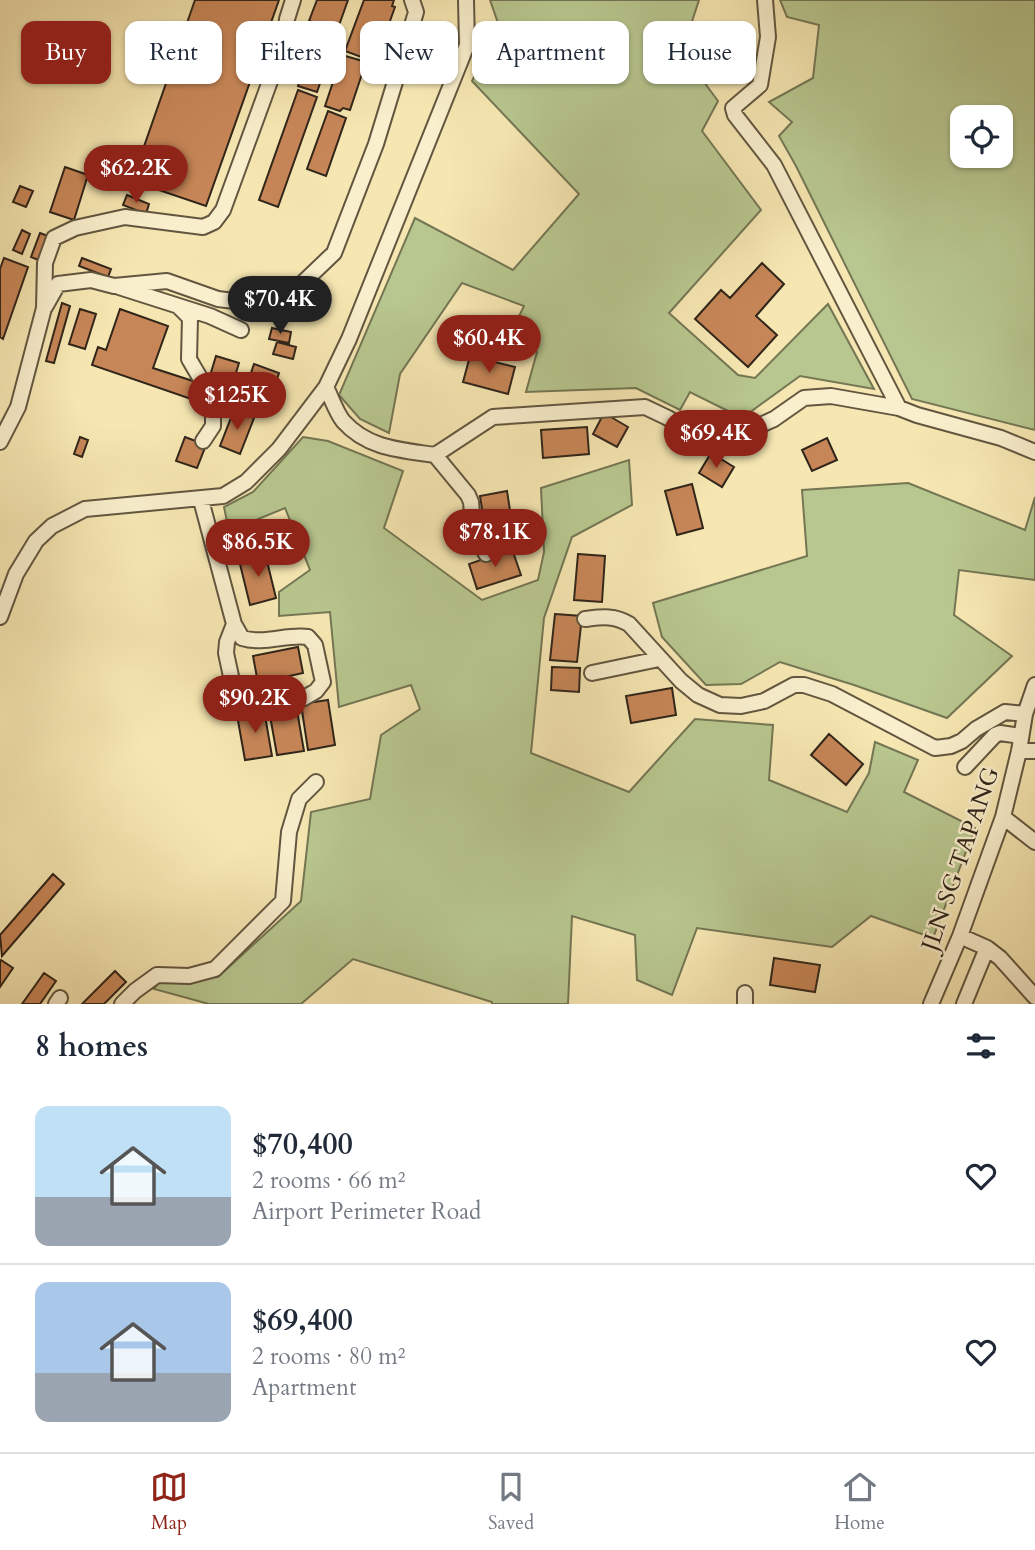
<!DOCTYPE html>
<meta charset="utf-8">
<style>
:root{--surface:#fff;--page:#f2f2f3;--text:#1f2937;--muted:#747a83;--line:#e0e1e3;--accent:#8f2418}
body{margin:0;font-family:Cardo,serif;background:var(--page);color:var(--text);height:100vh;display:flex;flex-direction:column;font-size:26px;white-space:nowrap}
*{box-sizing:border-box;margin:0}
p{font-size:23px;color:var(--muted)}
.icon{flex:none;width:38px;height:38px;fill:none;stroke:currentColor;stroke-width:2;stroke-linecap:round;stroke-linejoin:round}
.map{position:relative;height:1004px;overflow:hidden}
.details{display:flex;flex-direction:column;background:var(--surface);flex:1}
.details>*{flex:none}
.guide{position:absolute;left:21px;top:21px;width:994px;height:63px;display:flex;gap:14px}
.buttons{position:absolute;left:950px;top:105px;display:grid;gap:14px}
.buttons a{display:grid;place-items:center;width:63px;height:63px;border-radius:14px;background:var(--surface);box-shadow:0 2px 5px #0004;font-size:35px}
.price{position:absolute;translate:-50% -60px;padding:0 16px;border-radius:24px;background:var(--accent);color:#fff;font-size:23px;line-height:46px;filter:drop-shadow(0 2px 4px #0008)}
.price::after{content:'';position:absolute;left:50%;top:42px;width:21px;height:16px;margin-left:-10px;background:inherit;clip-path:polygon(0 0,100% 0,50% 100%)}
.price.selected{background:#222;color:#fff}
ul{padding:0;list-style:none}
li{display:flex;align-items:center;gap:21px;height:175px;padding:0 35px}
li+li{border-top:2px solid var(--line)}
li span{display:grid;place-items:center;flex:none;width:196px;height:140px;border-radius:14px;color:#555}
li>.icon{margin-inline-start:auto}
span .icon{width:84px;height:84px;fill:#fffc;stroke-width:1}
li b{font-size:30px}
h2{display:flex;justify-content:space-between;align-items:center;height:84px;padding:0 35px;font-size:30px}
.chip{padding:0 24px;border-radius:14px;background:var(--surface);box-shadow:0 2px 5px #0004;font-size:24px;line-height:63px}
.chip.selected{background:var(--accent);color:#fff}
.dock{display:flex;justify-content:space-around;align-items:center;height:98px;border-top:2px solid var(--line);background:var(--surface);font-size:19px;color:var(--muted)}
.dock a{display:grid;justify-items:center;gap:4px}
.dock .selected{color:var(--accent)}
.map>svg:first-child{display:block}
.green{fill:#b8c78f;stroke:#747654;stroke-width:2;fill-rule:evenodd}
.building{fill:#c78657;stroke:#30251a;stroke-width:2}
.lines{fill:none;stroke-linecap:round;stroke-linejoin:round}
.minor-casing{stroke:#625640;stroke-width:18}
.minor{stroke:#f9efcd;stroke-width:14}
.labels{text-anchor:middle;stroke-width:5;stroke-linejoin:round;paint-order:stroke}
.street-label{font-size:24px;fill:#30251a;stroke:#f9efcd}
</style>
<div class="map">
<svg width="1035" height="1004" viewBox="0 0 1035 1004">
<rect width="100%" height="100%" fill="#f6e7b2"/>
<filter id="stains"><feTurbulence type="fractalNoise" baseFrequency=".00286" numOctaves="4"/><feColorMatrix values="0 0 0 0 .2 0 0 0 0 .09 0 0 0 0 .02 0 0 0 .5 -.17"/></filter>
<radialGradient id="worn" r=".72"><stop offset=".6" stop-color="#630" stop-opacity="0"/><stop offset="1" stop-color="#630" stop-opacity=".3"/></radialGradient>
<!-- green -->
<path class="green" d="M 490,0 L 699,0 L 682,52 L 718,101 L 702,131 L 761,210 L 669,313 L 738,375 L 755,378 L 828,304 L 874,389 L 800,376 L 742,418 L 690,392 L 680,410 L 636,388 L 526,392 L 537,352 L 507,341 L 524,306 L 462,283 L 400,374 L 389,433 L 360,419 L 339,395 L 415,218 L 513,270 L 579,194 L 472,81 L 499,26 Z
M 780,0 L 1035,0 L 1035,430 L 912,399 L 796,166 L 779,136 L 792,122 L 769,102 L 813,78 L 819,25 L 787,17 ZM 962,117 L 1001,117 L 1001,156 L 962,156 Z
M 303,437 L 328,441 L 403,471 L 384,528 L 482,600 L 538,580 L 544,552 L 541,488 L 629,460 L 632,505 L 572,537 L 544,618 L 531,753 L 629,792 L 695,719 L 773,725 L 769,780 L 847,812 L 869,773 L 875,742 L 918,760 L 904,792 L 975,828 L 933,938 L 871,916 L 832,947 L 697,928 L 672,995 L 637,980 L 635,935 L 572,916 L 568,1004 L 492,1004 L 492,1002 L 353,959 L 301,1004 L 209,1004 L 154,989 L 160,980 L 218,977 L 301,901 L 311,812 L 370,799 L 381,735 L 420,709 L 411,685 L 339,707 L 330,612 L 279,616 L 279,592 L 310,570 L 285,508 L 229,531 L 224,507 L 253,492 Z
M 908,483 L 1025,530 L 1035,497 L 1035,580 L 959,570 L 954,615 L 1012,656 L 947,718 L 854,685 L 780,662 L 741,684 L 706,685 L 662,637 L 653,603 L 807,556 L 802,490 Z"/>
<!-- building -->
<path class="building" d="M 195,0 L 279,0 L 206,206 L 132,181 Z
M 317,0 L 348,0 L 337,31 L 309,21 Z
M 364,0 L 394,0 L 392,6 L 395,7 L 379,52 L 376,51 L 372,61 L 345,51 Z
M 738,23 L 743,50 L 720,54 L 715,27 Z
M 318,28 L 337,34 L 317,92 L 298,86 Z
M 342,55 L 366,62 L 350,110 L 343,108 L 340,111 L 325,106 Z
M 298,90 L 317,97 L 278,207 L 259,200 Z
M 328,111 L 346,118 L 326,176 L 307,169 Z
M 65,167 L 88,175 L 74,220 L 50,212 Z
M 20,186 L 33,191 L 26,207 L 13,202 Z
M 127,195 L 149,204 L 146,214 L 123,205 Z
M 22,230 L 30,234 L 22,254 L 13,250 Z
M 40,233 L 48,236 L 38,260 L 31,257 Z
M 4,258 L 28,267 L 3,339 L 0,337 L 0,269 Z
M 82,258 L 111,269 L 108,277 L 79,266 Z
M 762,263 L 784,284 L 756,316 L 777,335 L 748,367 L 695,319 L 721,290 L 730,298 Z
M 62,303 L 70,306 L 54,363 L 46,361 Z
M 80,309 L 96,314 L 85,349 L 69,344 Z
M 120,309 L 168,326 L 153,368 L 199,383 L 194,400 L 92,365 L 98,347 L 106,350 Z
M 272,328 L 291,332 L 289,343 L 269,339 Z
M 277,342 L 296,347 L 293,359 L 273,354 Z
M 216,356 L 239,363 L 232,386 L 209,379 Z
M 470,356 L 515,367 L 508,394 L 463,382 Z
M 254,364 L 279,373 L 275,385 L 250,376 Z
M 234,410 L 254,418 L 240,454 L 220,446 Z
M 604,413 L 628,427 L 617,447 L 593,434 Z
M 587,427 L 589,454 L 543,458 L 541,430 Z
M 80,437 L 88,440 L 82,457 L 74,454 Z
M 185,437 L 206,445 L 197,468 L 176,461 Z
M 827,438 L 837,460 L 812,471 L 802,450 Z
M 711,453 L 734,467 L 722,487 L 699,473 Z
M 692,484 L 703,528 L 677,535 L 665,491 Z
M 507,491 L 514,536 L 487,541 L 480,496 Z
M 512,549 L 521,575 L 477,589 L 469,564 Z
M 265,553 L 276,598 L 250,605 L 239,560 Z
M 578,554 L 605,556 L 602,602 L 574,600 Z
M 555,614 L 582,616 L 577,662 L 550,660 Z
M 298,647 L 303,673 L 258,683 L 253,656 Z
M 552,667 L 580,668 L 579,692 L 551,690 Z
M 672,688 L 676,715 L 631,723 L 626,696 Z
M 328,700 L 335,745 L 308,750 L 301,704 Z
M 296,705 L 304,751 L 277,755 L 269,710 Z
M 264,710 L 272,756 L 245,760 L 237,715 Z
M 829,734 L 863,764 L 846,785 L 811,755 Z
M 53,874 L 64,884 L 2,956 L 0,935 Z
M 774,958 L 820,965 L 815,992 L 770,985 Z
M 1,960 L 13,968 L 0,987 L 0,961 Z
M 115,971 L 126,982 L 104,1004 L 82,1004 Z
M 44,973 L 56,981 L 40,1004 L 22,1004 Z"/>
<g class="lines">
<defs>
<path id="minor" d="M 765,0 L 768,37 L 760,85 L 733,108 L 735,115 L 774,165 L 899,408
M 119,287 L 210,316 L 241,330
M 45,307 L 58,284 L 91,280 L 114,286 L 167,281 L 218,299 L 258,304 L 289,296 L 334,253 L 376,144 L 398,72 L 416,12 L 412,0
M 179,307 L 190,318 L 189,359 L 213,400 L 213,426 L 203,441
M 326,387 C 331,397 336,412 343,421 C 368,449 401,450 435,455 L 493,417 L 645,407 L 668,418 L 700,440 L 715,441 L 734,437 L 774,419 L 804,398 L 831,396 L 899,408 L 917,415 L 1001,438 L 1035,452
M 0,442 L 18,407 L 44,308 L 45,263 L 54,238 L 75,228 L 125,217 L 203,227 L 214,222 L 223,210 L 285,40 L 287,19 L 293,0
M 435,455 L 468,495 L 471,502 L 473,525 L 486,554
M 201,500 L 234,624 L 242,638 C 264,645 286,634 308,637 L 315,645 L 323,682 L 316,691 L 304,698 L 238,709 L 226,653 L 227,642 L 234,624
M 0,617 L 16,574 L 36,541 L 52,526 L 85,509 L 223,496 L 246,482 L 279,449 L 326,387 L 349,339 L 467,45 L 466,0
M 585,619 C 602,617 614,615 629,624 L 681,681 L 698,695 L 720,705 L 741,706 L 764,701 L 794,685 L 804,685 L 832,694 L 935,748 L 951,746 L 962,741 L 976,729 L 1005,712 L 1025,714
M 592,673 L 659,659
M 1019,751 L 1035,751
M 965,767 L 995,735 L 1000,733 L 1021,736
M 1003,817 L 1035,842
M 960,936 L 987,948 L 964,1004
M 987,948 L 1000,958 L 1035,997
M 745,993 L 745,1004
M 56,1004 L 60,998
M 122,1004 L 135,991 L 157,975 L 189,976 L 215,969 L 283,901 L 289,832 L 299,799 L 316,782
M 931,1004 L 960,936 L 1003,817 L 1019,751 L 1025,714 L 1035,685"/>
</defs>
<!-- minor casing -->
<use href="#minor" class="minor-casing"/>
<!-- minor -->
<use href="#minor" class="minor"/>
</g>
<g class="labels">
<!-- street labels -->
<g class="street-label">
<text transform="translate(960 859) rotate(-71)" y="8">JLN SG TAPANG</text>
</g>
</g>
<rect width="100%" height="100%" filter="url(#stains)"/>
<rect width="100%" height="100%" fill="url(#worn)"/>
</svg>
<div class="buttons">
<a><svg class="icon" aria-label="locate" viewBox="0 0 24 24"><circle cx="12" cy="12" r="6"/><path d="M12 2v4M12 18v4M2 12h4M18 12h4"/></svg></a>
</div>
<b class="price" style="left:136px;top:205px">$62.2K</b>
<b class="price selected" style="left:280px;top:336px">$70.4K</b>
<b class="price" style="left:489px;top:375px">$60.4K</b>
<b class="price" style="left:237px;top:432px">$125K</b>
<b class="price" style="left:716px;top:470px">$69.4K</b>
<b class="price" style="left:495px;top:569px">$78.1K</b>
<b class="price" style="left:258px;top:579px">$86.5K</b>
<b class="price" style="left:255px;top:735px">$90.2K</b>
<div class="guide">
<a class="chip selected">Buy</a>
<a class="chip">Rent</a>
<a class="chip">Filters</a>
<a class="chip">New</a>
<a class="chip">Apartment</a>
<a class="chip">House</a>
</div>
</div>
<section class="details">
<h2>8 homes<svg class="icon" aria-label="filters" viewBox="0 0 24 24"><path d="M4 7h16M4 17h16"/><circle cx="9" cy="7" r="2"/><circle cx="15" cy="17" r="2"/></svg></h2>
<ul>
<li><span style="background:linear-gradient(#bfe0f5 65%,#9aa5b1 0)"><svg class="icon" aria-label="home" viewBox="0 0 24 24"><path d="M3 11l9-7 9 7M6 9v11h12V9"/></svg></span><div><b>$70,400</b><p>2 rooms · 66 m²</p><p>Airport Perimeter Road</p></div><svg class="icon" aria-label="heart" viewBox="0 0 24 24"><path d="M12 20l-8-8c-3-5 5-10 8-4 3-6 11-1 8 4z"/></svg></li>
<li><span style="background:linear-gradient(#a9c7e8 65%,#9aa5b1 0)"><svg class="icon" aria-label="home" viewBox="0 0 24 24"><path d="M3 11l9-7 9 7M6 9v11h12V9"/></svg></span><div><b>$69,400</b><p>2 rooms · 80 m²</p><p>Apartment</p></div><svg class="icon" aria-label="heart" viewBox="0 0 24 24"><path d="M12 20l-8-8c-3-5 5-10 8-4 3-6 11-1 8 4z"/></svg></li>
</ul>
</section>
<nav class="dock">
<a class="selected"><svg class="icon" aria-label="map" viewBox="0 0 24 24"><path d="M3 6l6-2 6 2 6-2v14l-6 2-6-2-6 2zM9 4v14M15 6v14"/></svg>Map</a>
<a><svg class="icon" aria-label="saved" viewBox="0 0 24 24"><path d="M7 4h10v16l-5-4-5 4z"/></svg>Saved</a>
<a><svg class="icon" aria-label="home" viewBox="0 0 24 24"><path d="M3 11l9-7 9 7M6 9v11h12V9"/></svg>Home</a>
</nav>
